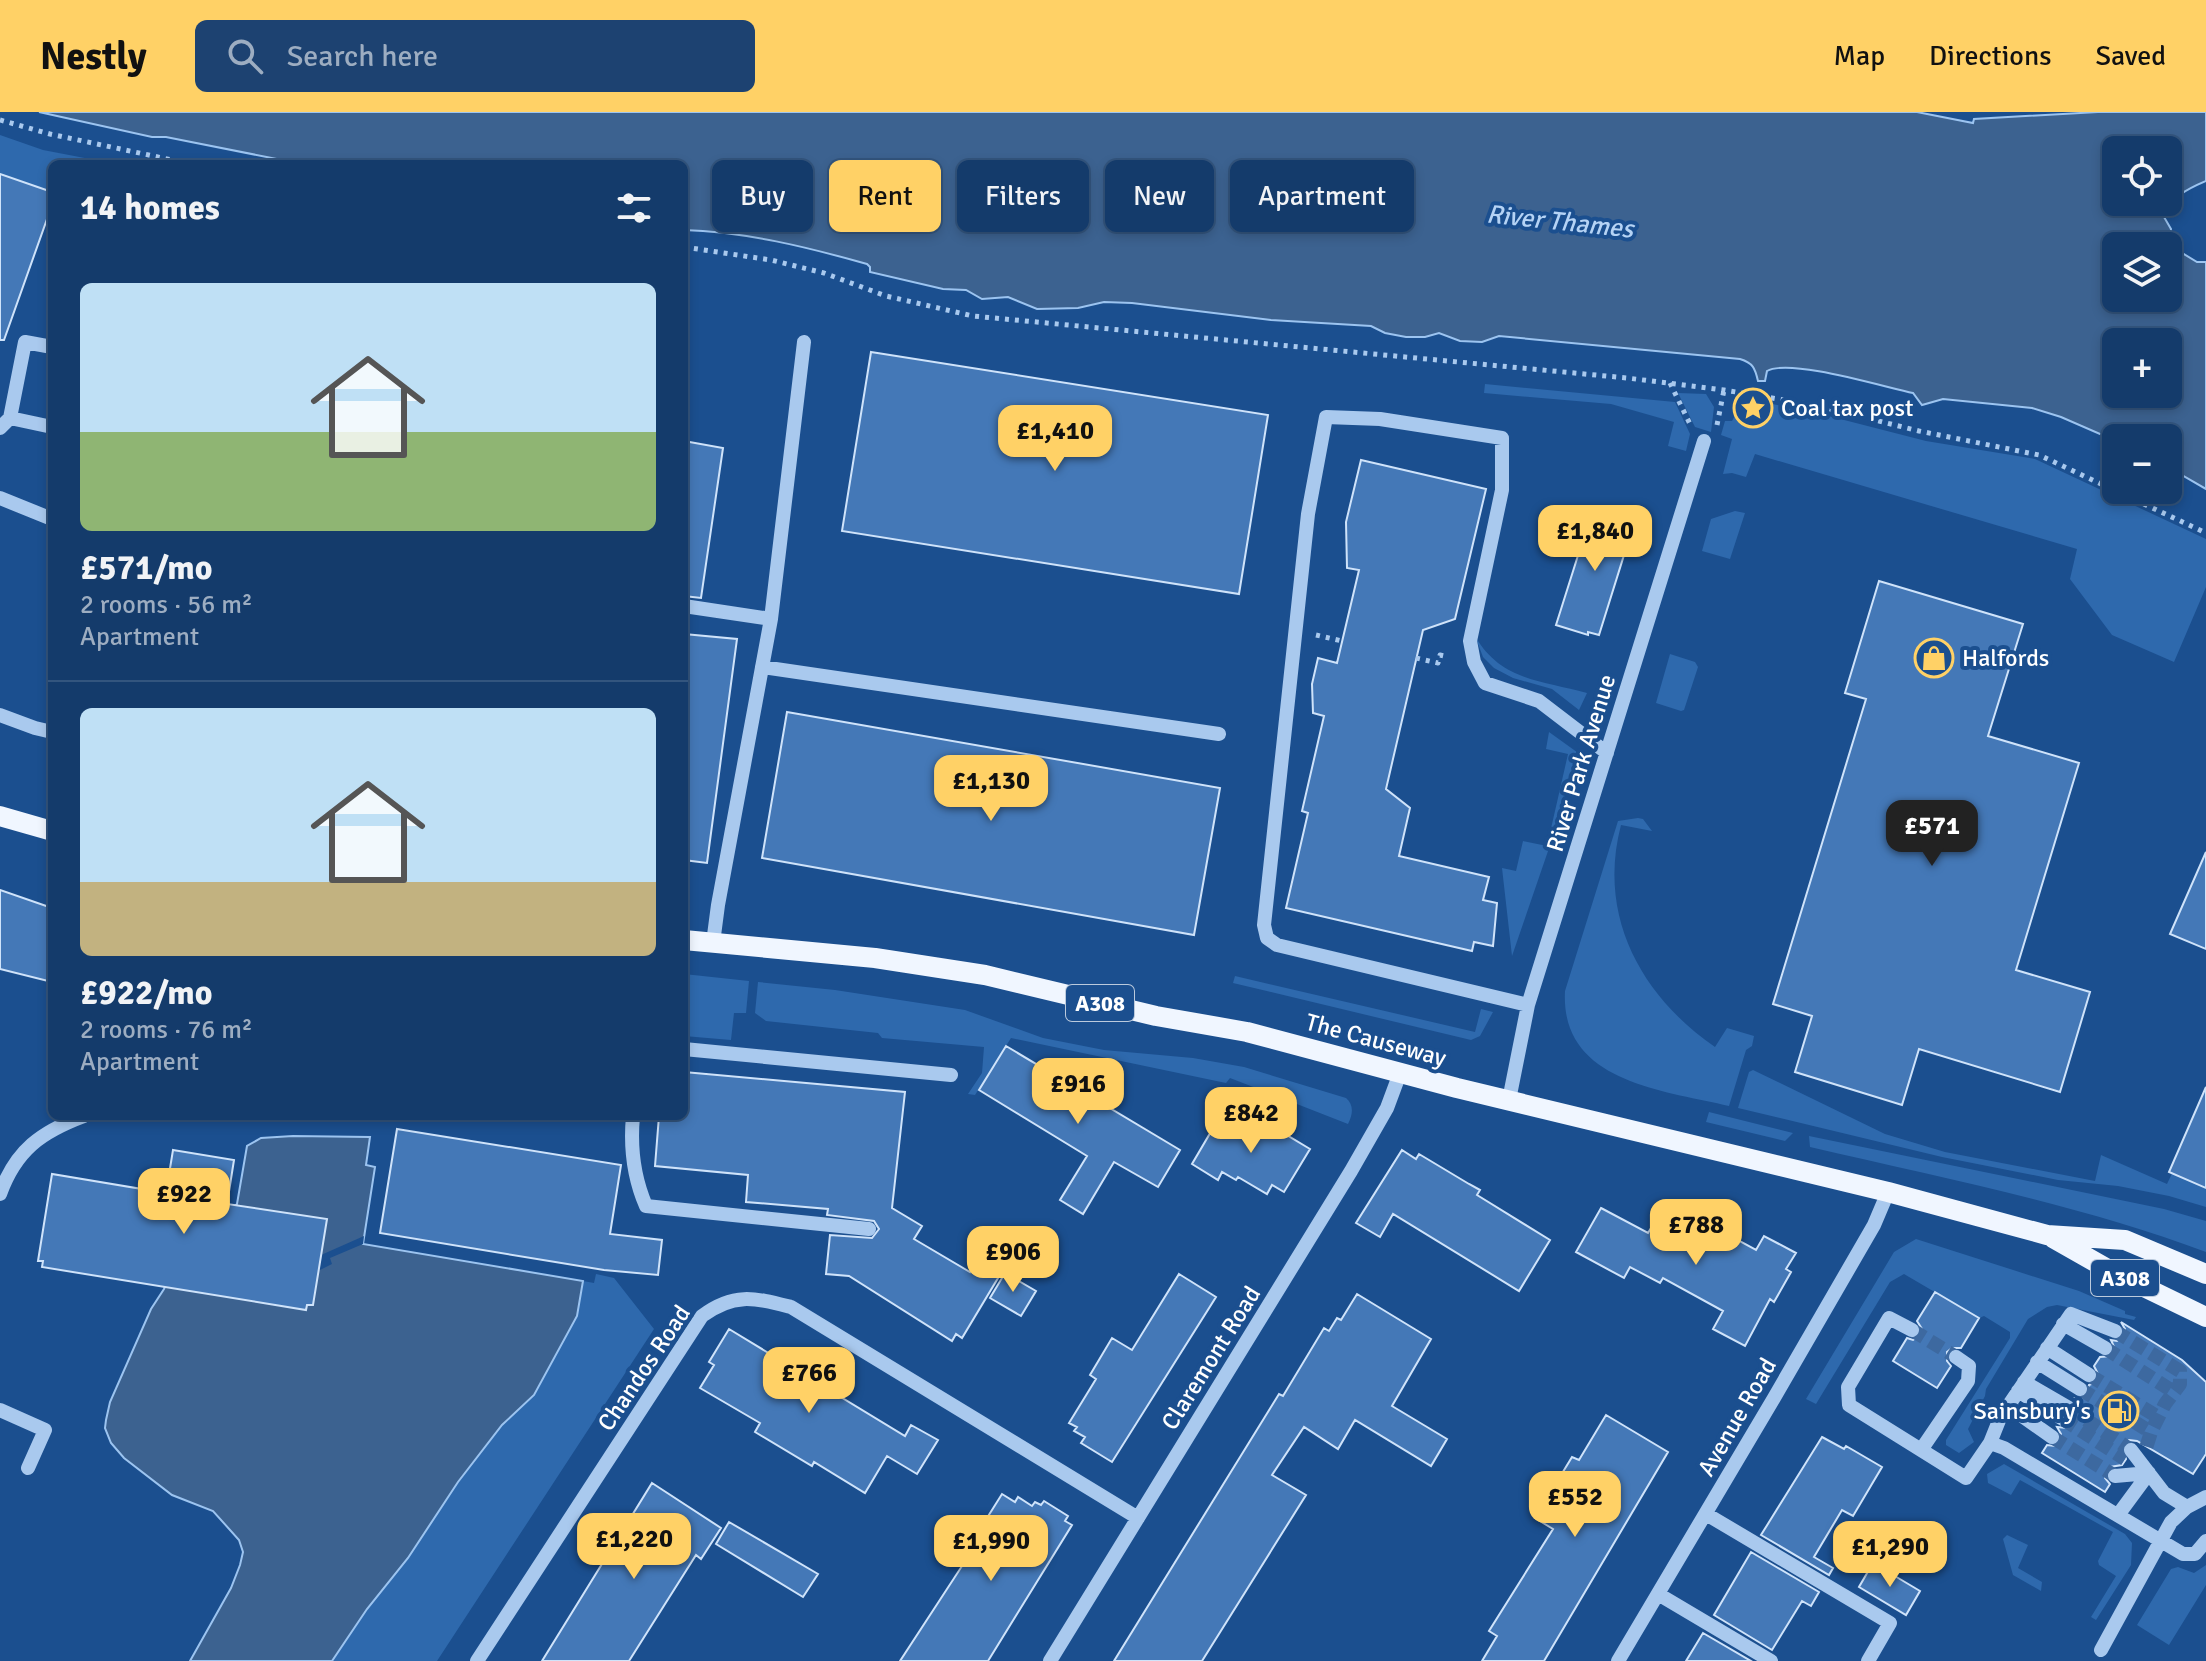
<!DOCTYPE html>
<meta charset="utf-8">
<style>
:root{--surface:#143b6b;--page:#1d4271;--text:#f1f3f6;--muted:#9dadc1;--line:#33557e;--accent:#ffd166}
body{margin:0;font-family:Signika,sans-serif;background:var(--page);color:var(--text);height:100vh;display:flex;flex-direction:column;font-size:30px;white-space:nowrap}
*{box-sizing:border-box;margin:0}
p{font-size:26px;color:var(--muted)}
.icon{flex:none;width:44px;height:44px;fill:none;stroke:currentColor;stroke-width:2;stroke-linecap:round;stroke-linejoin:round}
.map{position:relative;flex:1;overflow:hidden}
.sheet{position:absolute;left:48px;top:48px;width:640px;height:960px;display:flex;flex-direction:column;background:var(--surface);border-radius:12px;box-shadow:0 4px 12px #0003,0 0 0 2px var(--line)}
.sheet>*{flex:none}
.top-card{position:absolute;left:712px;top:48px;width:760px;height:72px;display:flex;gap:16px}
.fabs{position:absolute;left:2102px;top:24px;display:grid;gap:16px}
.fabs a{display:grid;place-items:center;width:80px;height:80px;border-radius:12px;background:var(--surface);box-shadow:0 4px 12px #0003,0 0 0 2px var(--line);font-size:40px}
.price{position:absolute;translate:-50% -68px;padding:0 18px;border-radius:16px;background:var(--accent);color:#111;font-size:26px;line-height:52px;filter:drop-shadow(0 2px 4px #0008)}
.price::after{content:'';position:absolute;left:50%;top:48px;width:24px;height:18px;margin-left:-12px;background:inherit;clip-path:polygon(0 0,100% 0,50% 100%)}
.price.selected{background:#222;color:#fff}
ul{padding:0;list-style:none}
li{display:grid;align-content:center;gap:16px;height:424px;padding:0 32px}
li+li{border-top:2px solid var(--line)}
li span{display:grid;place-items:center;height:248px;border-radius:12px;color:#555}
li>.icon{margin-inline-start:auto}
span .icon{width:144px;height:144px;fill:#fffc;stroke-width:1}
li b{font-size:34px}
h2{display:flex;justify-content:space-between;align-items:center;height:96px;padding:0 32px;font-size:34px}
.tag{padding:0 28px;border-radius:12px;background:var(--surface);box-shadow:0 4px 12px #0003,0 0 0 2px var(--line);font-size:28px;line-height:72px}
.tag.selected{background:var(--accent);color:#111}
header{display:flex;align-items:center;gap:48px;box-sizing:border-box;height:112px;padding:0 40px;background:var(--accent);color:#111}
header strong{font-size:38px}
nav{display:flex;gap:44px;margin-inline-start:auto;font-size:28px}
.search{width:560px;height:72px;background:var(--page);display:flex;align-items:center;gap:20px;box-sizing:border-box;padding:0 28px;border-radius:12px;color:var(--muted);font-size:30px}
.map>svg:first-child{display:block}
.green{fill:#2e69ad}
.water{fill:#3c6290;stroke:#9cc4f0;stroke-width:2;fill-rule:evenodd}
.pier{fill:#1b4f8f}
.building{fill:#4478b7;stroke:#cfe3fa;stroke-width:2}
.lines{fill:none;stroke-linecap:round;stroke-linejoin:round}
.minor-tunnel{stroke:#3d69a0;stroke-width:14;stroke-dasharray:14 7;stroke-linecap:butt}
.path{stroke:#a9c9ee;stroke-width:5;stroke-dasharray:4 6;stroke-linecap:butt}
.minor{stroke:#a9c9ee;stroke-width:14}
.major{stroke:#f0f6ff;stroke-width:20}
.labels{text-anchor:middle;stroke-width:8;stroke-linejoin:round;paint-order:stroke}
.shield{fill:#1b4f8f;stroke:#bbcadd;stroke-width:2}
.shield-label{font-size:22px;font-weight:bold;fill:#fff}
.poi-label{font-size:24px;fill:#fff;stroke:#1b4f8f;text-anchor:start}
.street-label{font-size:24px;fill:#fff;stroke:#1b4f8f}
.water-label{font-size:26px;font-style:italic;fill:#b5d3f5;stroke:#1b4f8f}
</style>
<header>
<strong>Nestly</strong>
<div class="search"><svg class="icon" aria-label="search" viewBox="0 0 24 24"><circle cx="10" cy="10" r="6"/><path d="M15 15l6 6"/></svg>Search here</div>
<nav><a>Map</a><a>Directions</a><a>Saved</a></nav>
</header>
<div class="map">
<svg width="2206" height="1549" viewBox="0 0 2206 1549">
<rect width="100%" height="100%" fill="#1b4f8f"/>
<!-- green -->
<path class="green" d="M 0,23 L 43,38 L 116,52 L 52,52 L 52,80 L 0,62 Z
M 1485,272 L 1675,290 L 1690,322 L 1686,339 L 1668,334 L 1674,310 L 1611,292 L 1484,281 Z
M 1678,281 L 1706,282 L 1714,295 L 1711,320 L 1695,315 Z
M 1751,288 L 1813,300 L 1926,329 L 2035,347 L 2206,427 L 2206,475 L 2174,550 L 2112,523 L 2070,467 L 2077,437 L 1755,342 L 1746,365 L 1732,361 L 1723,362 L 1732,327 L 1721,323 L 1725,309 L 1732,309 L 1742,290 Z
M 1735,399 L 1745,401 L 1730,447 L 1702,439 L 1711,407 Z
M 1475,524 C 1501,569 1541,568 1587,581 L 1579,598 L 1552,577 L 1513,566 L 1494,556 L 1483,545 Z
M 1670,542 L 1695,550 L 1698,555 L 1684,598 L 1681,599 L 1656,591 Z
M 1549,620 L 1581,643 L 1512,844 L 1502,756 L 1516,759 L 1523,729 L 1547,734 L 1568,642 L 1546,637 Z
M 1638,706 L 1643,707 L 1652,719 L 1621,713 C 1597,804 1641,884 1715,935 L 1727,916 L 1754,924 L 1752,934 L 1746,938 L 1729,994 C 1662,978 1560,970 1565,879 L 1618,709 Z
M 684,862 L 749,869 L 746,901 L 734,901 L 731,928 L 684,924 Z
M 1235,864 L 1475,920 L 1481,897 L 1493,900 L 1480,924 L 1471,928 L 1233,871 Z
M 758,870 L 835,878 L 965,898 L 1043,926 L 1104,938 L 1193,946 L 1244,955 L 1346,986 C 1354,993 1353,1002 1348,1012 L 1230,966 L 1226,971 L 1011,926 L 975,983 L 968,982 L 982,961 L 984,935 L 882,926 L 878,921 L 766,909 L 755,901 Z
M 1753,958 L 1885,1022 L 1945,1040 L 2095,1069 L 2101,1043 L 2167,1072 L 2176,1053 L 2186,1052 L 2181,1065 L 2206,1076 L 2206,1095 L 2169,1084 L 2118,1074 L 2058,1068 L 1942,1045 L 1738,996 L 1749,960 Z
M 1709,1000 L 1793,1021 L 1785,1029 L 1706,1010 Z
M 1809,1024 L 2164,1097 L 2206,1109 L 2206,1140 C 2078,1092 1943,1066 1810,1035 Z
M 1916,1127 L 2079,1179 L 2125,1199 L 2125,1202 L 2136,1205 L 2134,1208 L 2057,1193 L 2047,1195 L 2028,1207 L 1986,1277 L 1985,1284 L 1968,1317 L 1974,1330 L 1959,1341 L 1946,1333 L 1946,1328 L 2010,1226 L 2010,1220 L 1984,1204 L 1979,1206 L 1904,1162 L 1890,1170 L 1816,1292 L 1806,1287 L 1894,1140 Z
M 596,1162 L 614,1166 L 654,1217 L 437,1549 L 332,1549 L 367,1497 L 408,1446 L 458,1370 L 502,1313 L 534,1283 L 582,1179 L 583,1169 L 594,1171 Z
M 2004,1352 L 2125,1422 L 2132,1431 L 2131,1453 L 2096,1508 L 2091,1505 L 2116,1464 L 2099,1453 L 2098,1449 L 2113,1420 L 2020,1368 L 2011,1383 L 1988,1371 L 1987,1362 Z
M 2007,1423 L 2028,1433 L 2018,1456 L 2042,1470 L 2041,1479 L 2013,1463 L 2003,1427 Z
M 2206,1453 L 2206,1473 L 2169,1533 L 2137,1513 L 2171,1457 L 2178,1455 L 2194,1461 Z"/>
<!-- water -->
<path class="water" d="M 39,0 L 1917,0 L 1973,11 L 1974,7 L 2098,0 L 2206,0 L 2206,69 C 2185,78 2173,84 2164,105 L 2171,117 L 2169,133 L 2197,150 L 2206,150 L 2206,377 L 2168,355 L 2168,326 L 2116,326 L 2116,329 L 2061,305 L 2032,296 L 1943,287 L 1922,293 L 1913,281 C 1884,275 1790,246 1767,259 L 1765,269 L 1758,269 C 1755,256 1753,251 1740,247 L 1499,224 L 1482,230 L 1460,229 L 1439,221 L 1425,225 L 1406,225 L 1385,221 L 1371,214 L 1271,208 L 1132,191 L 1104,190 L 1078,196 L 1037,197 L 1008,185 L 982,187 L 966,178 L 943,177 L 870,160 L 870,155 L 867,152 C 807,135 746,120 684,118 L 684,52 L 302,52 L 166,25 L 152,25 ZM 2116,38 L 2168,38 L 2168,90 L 2116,90 ZM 2116,134 L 2168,134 L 2168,186 L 2116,186 ZM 2116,230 L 2168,230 L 2168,282 L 2116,282 Z
M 293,1024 L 370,1025 L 366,1053 L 375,1055 L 363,1132 L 583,1169 L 577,1204 L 534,1283 L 502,1313 L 458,1370 L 408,1446 L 367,1497 L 332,1549 L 190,1549 L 231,1476 L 240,1453 L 243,1440 L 239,1428 L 213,1399 L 172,1383 L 124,1346 L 111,1331 L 105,1316 L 106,1308 L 110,1290 L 151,1197 L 164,1177 L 174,1154 L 237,1092 L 247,1034 L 261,1026 Z"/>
<!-- pier -->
<path class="pier" d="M 364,1124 L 363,1132 L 330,1146 L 332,1152 L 318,1159 L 321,1143 Z"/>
<!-- building -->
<path class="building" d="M 0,62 L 52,80 L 52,93 L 4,228 L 0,228 Z
M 871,240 L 1268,303 L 1239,482 L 842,419 Z
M 684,329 L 723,336 L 701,486 L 684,484 Z
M 1361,348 L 1486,377 L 1455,507 L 1423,518 L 1386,677 L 1410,696 L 1399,744 L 1489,765 L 1483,788 L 1497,791 L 1493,834 L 1474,830 L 1472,839 L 1286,796 L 1308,701 L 1302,699 L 1324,604 L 1313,601 L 1312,572 L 1318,546 L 1337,551 L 1359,458 L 1347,456 L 1346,410 Z
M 1593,396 L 1634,411 L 1599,523 L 1588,520 L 1588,523 L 1556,513 Z
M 1879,469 L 2023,512 L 1988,624 L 2079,651 L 2016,858 L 2090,880 L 2060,980 L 1919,937 L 1902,993 L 1795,960 L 1812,904 L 1773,892 L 1866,587 L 1845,581 Z
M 684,522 L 737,527 L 707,751 L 684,748 Z
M 787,600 L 1220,676 L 1194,823 L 762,746 Z
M 2206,740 L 2206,837 L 2170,822 Z
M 0,778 L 52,796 L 52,870 L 0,857 Z
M 1006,934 L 1180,1038 L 1158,1075 L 1114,1050 L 1083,1102 L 1060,1088 L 1087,1044 L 979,978 Z
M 684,960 L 905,980 L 892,1096 L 922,1114 L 914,1127 L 970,1160 L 974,1152 L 998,1166 L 962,1226 L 956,1222 L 952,1229 L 849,1164 L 826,1162 L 830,1123 L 872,1126 L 879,1117 L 874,1109 L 827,1103 L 828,1097 L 746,1090 L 748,1063 L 655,1054 L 659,1004 L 684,1004 Z
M 2206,975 L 2206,1076 L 2169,1060 Z
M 1222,1001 L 1262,1025 L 1270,1013 L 1310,1037 L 1284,1080 L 1272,1073 L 1267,1082 L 1238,1065 L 1236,1068 L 1222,1060 L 1218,1068 L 1192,1052 Z
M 397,1017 L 621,1053 L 610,1122 L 662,1128 L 658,1163 L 604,1158 L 380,1121 Z
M 173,1038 L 234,1048 L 227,1092 L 327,1107 L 313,1193 L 307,1193 L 306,1198 L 42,1155 L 43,1149 L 38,1149 L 52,1062 L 166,1081 Z
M 1402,1038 L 1416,1047 L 1419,1042 L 1469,1072 L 1480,1078 L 1477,1083 L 1550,1128 L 1519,1179 L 1393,1102 L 1380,1125 L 1356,1111 Z
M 1601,1096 L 1648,1121 L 1657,1106 L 1705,1132 L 1714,1115 L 1756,1138 L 1764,1124 L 1796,1141 L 1786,1157 L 1791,1160 L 1774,1190 L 1770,1187 L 1745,1234 L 1713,1217 L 1723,1199 L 1663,1166 L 1660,1171 L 1630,1155 L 1624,1166 L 1576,1140 Z
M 1005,1161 L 1036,1179 L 1021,1204 L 990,1186 Z
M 1179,1162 L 1216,1185 L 1112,1350 L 1081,1331 L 1085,1325 L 1074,1319 L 1077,1315 L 1069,1311 L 1096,1267 L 1090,1263 L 1112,1226 L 1132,1238 Z
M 1935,1180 L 1979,1206 L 1961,1236 L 1952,1236 L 1947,1240 L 1947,1249 L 1951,1254 L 1937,1276 L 1893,1249 L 1907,1226 L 1913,1228 L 1920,1223 L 1922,1217 L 1917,1209 Z
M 1357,1182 L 1431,1227 L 1392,1294 L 1447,1327 L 1431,1354 L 1355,1308 L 1338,1337 L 1304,1315 L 1272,1363 L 1306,1383 L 1202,1549 L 1114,1549 L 1279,1282 L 1283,1284 L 1324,1216 L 1329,1219 L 1337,1206 L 1341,1208 Z
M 2121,1210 L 2182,1248 L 2206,1270 L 2206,1342 L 2193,1362 L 2137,1329 L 2129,1328 L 2122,1335 L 2126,1347 L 2122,1353 L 2110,1355 L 2106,1361 L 2105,1366 L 2110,1372 L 2105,1380 L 2042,1341 L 2047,1333 L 2055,1334 L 2061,1330 L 2061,1322 L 2057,1315 L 2067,1316 L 2072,1312 L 2073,1305 L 2079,1297 L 2075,1286 L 2084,1286 L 2088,1283 L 2089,1273 L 2094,1271 L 2099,1264 L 2094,1254 L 2100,1245 L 2111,1244 L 2115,1237 L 2111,1228 L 2117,1229 L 2124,1223 L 2125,1217 Z
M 729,1217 L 905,1324 L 911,1313 L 938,1328 L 917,1362 L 887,1344 L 865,1381 L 814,1350 L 812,1354 L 755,1320 L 760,1311 L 700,1276 L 714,1253 L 709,1250 Z
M 1606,1303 L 1668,1340 L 1544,1549 L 1482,1549 L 1497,1524 L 1489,1519 L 1553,1417 L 1535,1406 L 1572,1345 L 1579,1348 Z
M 1822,1325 L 1844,1337 L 1846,1334 L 1882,1355 L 1853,1404 L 1842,1398 L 1814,1445 L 1833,1456 L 1829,1463 L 1761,1423 Z
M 652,1371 L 721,1416 L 701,1447 L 696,1443 L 629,1549 L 542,1549 Z
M 1002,1382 L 1015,1390 L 1018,1385 L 1032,1394 L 1035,1390 L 1041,1393 L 1044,1389 L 1068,1404 L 1065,1409 L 1072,1413 L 988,1549 L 900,1549 L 964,1451 L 960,1449 Z
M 729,1410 L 818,1462 L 803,1485 L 716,1432 Z
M 1751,1440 L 1819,1480 L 1811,1494 L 1802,1489 L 1772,1538 L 1714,1503 Z
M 1873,1451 L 1920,1479 L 1906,1503 L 1859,1475 Z
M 1703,1521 L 1751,1549 L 1686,1549 Z"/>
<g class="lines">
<!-- minor-tunnel -->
<path class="minor-tunnel" d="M 1912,1218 L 1956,1245
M 2115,1219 L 2180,1259 L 2180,1272 L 2165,1292 L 2151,1320 L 2146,1336
M 2105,1236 L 2174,1280
M 2089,1263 L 2158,1305
M 2080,1277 L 2151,1320
M 2069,1296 L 2131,1338
M 2063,1307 L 2125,1347
M 2052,1325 L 2115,1364"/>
<!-- path -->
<path class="path" d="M 0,8 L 50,22 L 191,52
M 684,135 L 771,148 L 824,161 L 886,184 L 973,204 L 1627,266 L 1724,278 L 1814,293 L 1919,319 L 2039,343 L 2206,421
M 1670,271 L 1690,312
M 1717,313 L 1724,278
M 1316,523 L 1342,529
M 1416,546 L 1438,551 L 1440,543 L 1449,545"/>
<!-- minor -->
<path class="minor" d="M 10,306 L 25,230 L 52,235
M 0,316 L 10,306 L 52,315
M 0,386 L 52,407
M 684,494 L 771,507
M 762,555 L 1219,622
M 0,603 L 35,616 L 52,620
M 713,831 L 718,793 L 771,507 L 804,230
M 1528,893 L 1277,833 L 1267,826 L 1264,813 L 1308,402 L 1326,305 L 1380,307 L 1502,326 L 1502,378 L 1470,529 L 1474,550 L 1485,571 L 1539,589 L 1607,641
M 684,937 L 951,963
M 1509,988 L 1528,893 L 1704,329
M 633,1004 C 630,1036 633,1064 646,1094 L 869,1117
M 0,1082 C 16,1038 41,1020 84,1004
M 2063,1212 L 2105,1236
M 1912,1218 L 1889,1206 L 1848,1275 L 1849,1293 L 1966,1366 L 1990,1331
M 2115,1219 L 2071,1202 L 2000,1306 L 1990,1331 L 2004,1336 L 2183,1442 L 2195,1442 L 2206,1429
M 2047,1236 L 2089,1263
M 2037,1250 L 2080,1277
M 2024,1270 L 2069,1296
M 2018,1279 L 2063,1307
M 2008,1294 L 2052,1325
M 0,1298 L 45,1318 L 28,1356
M 1921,1338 L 1968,1269 L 1969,1254 L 1956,1245
M 2131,1338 L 2164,1381 L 2187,1395
M 2115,1364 L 2149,1361
M 1706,1402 L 1890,1511 L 1868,1549
M 2118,1403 L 2149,1361
M 1658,1482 L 1771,1549
M 2101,1538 L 2171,1410 L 2187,1395 L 2206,1385
M 477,1549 L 702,1204 C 734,1180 755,1186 791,1195 L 1138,1406
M 1050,1549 L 1351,1059 L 1387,996 L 1400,961
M 1618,1549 L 1774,1286 L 1874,1113 L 1888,1080"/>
<!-- major -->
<path class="major" d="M 0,704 L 52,719
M 684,828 L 875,846 L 985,863 L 1156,904 L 1247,920 L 1457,976 L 1888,1080 L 2047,1123 L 2125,1128 L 2206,1162
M 2053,1126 L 2111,1159 L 2206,1205"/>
</g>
<!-- icons -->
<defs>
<symbol id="sight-ring" viewBox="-11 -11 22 22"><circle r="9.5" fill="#1b4f8f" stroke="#ffd166" stroke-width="1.5"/><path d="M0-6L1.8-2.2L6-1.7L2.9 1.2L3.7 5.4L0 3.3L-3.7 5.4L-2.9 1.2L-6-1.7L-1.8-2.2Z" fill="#ffd166"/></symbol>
<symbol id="shop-ring" viewBox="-11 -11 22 22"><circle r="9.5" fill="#1b4f8f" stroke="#ffd166" stroke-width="1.5"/><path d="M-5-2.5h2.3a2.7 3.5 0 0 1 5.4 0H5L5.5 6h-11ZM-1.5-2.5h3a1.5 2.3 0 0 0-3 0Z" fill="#ffd166"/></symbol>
<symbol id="fuel-ring" viewBox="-11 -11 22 22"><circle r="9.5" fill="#1b4f8f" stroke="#ffd166" stroke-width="1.5"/><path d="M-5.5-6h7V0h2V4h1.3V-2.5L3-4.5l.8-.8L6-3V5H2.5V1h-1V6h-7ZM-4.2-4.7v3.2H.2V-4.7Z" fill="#ffd166"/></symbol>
</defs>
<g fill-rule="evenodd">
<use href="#sight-ring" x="1731" y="274" width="44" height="44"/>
<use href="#shop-ring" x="1912" y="524" width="44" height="44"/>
<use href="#fuel-ring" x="2097" y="1277" width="44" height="44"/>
</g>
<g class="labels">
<!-- shield labels -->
<g class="shield">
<rect x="1066" y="873" width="68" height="36" rx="6"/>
<rect x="2091" y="1148" width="68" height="36" rx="6"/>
</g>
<g class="shield-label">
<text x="1100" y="899">A308</text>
<text x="2125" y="1174">A308</text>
</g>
<!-- poi labels -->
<g class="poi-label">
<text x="1781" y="304">Coal tax post</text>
<text x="1962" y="554">Halfords</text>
<text x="2091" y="1307" text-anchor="end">Sainsbury's</text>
</g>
<!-- street labels -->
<g class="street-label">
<text transform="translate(1581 651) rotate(-73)" y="8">River Park Avenue</text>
<text transform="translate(1376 928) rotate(15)" y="8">The Causeway</text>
<text transform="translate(1211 1246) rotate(-58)" y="8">Claremont Road</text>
<text transform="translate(644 1256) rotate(-56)" y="8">Chandos Road</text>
<text transform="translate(1737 1305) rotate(-60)" y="8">Avenue Road</text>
</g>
<!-- water labels -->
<g class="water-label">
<text transform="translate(1560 109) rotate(6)" y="9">River Thames</text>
</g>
</g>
</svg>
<div class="fabs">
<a><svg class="icon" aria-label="locate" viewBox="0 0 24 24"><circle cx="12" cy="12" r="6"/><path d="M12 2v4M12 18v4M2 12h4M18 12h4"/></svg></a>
<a><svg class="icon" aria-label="layers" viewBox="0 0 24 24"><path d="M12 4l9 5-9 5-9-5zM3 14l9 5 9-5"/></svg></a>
<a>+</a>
<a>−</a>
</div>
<b class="price" style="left:1055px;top:361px">£1,410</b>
<b class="price" style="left:1595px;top:461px">£1,840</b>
<b class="price" style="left:991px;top:711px">£1,130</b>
<b class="price selected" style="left:1932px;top:756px">£571</b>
<b class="price" style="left:1078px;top:1014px">£916</b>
<b class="price" style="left:1251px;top:1043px">£842</b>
<b class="price" style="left:184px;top:1124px">£922</b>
<b class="price" style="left:1696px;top:1155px">£788</b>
<b class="price" style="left:1013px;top:1182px">£906</b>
<b class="price" style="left:809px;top:1303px">£766</b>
<b class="price" style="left:1575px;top:1427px">£552</b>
<b class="price" style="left:634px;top:1469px">£1,220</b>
<b class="price" style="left:991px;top:1471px">£1,990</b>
<b class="price" style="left:1890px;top:1477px">£1,290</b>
<div class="top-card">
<a class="tag">Buy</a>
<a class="tag selected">Rent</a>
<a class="tag">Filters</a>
<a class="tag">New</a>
<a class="tag">Apartment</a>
</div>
<section class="sheet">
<h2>14 homes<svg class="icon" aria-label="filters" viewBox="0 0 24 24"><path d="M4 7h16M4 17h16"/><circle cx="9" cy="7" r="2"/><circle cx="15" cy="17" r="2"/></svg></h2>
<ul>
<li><span style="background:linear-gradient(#bfe0f5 60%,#8fb573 0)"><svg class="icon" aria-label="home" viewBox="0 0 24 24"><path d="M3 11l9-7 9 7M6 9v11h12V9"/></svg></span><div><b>£571/mo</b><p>2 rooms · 56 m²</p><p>Apartment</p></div></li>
<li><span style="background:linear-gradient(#bfe0f5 70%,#c2b280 0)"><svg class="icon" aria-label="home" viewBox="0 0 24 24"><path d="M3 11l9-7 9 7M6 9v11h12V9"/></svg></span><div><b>£922/mo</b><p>2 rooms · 76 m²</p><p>Apartment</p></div></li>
</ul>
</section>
</div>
